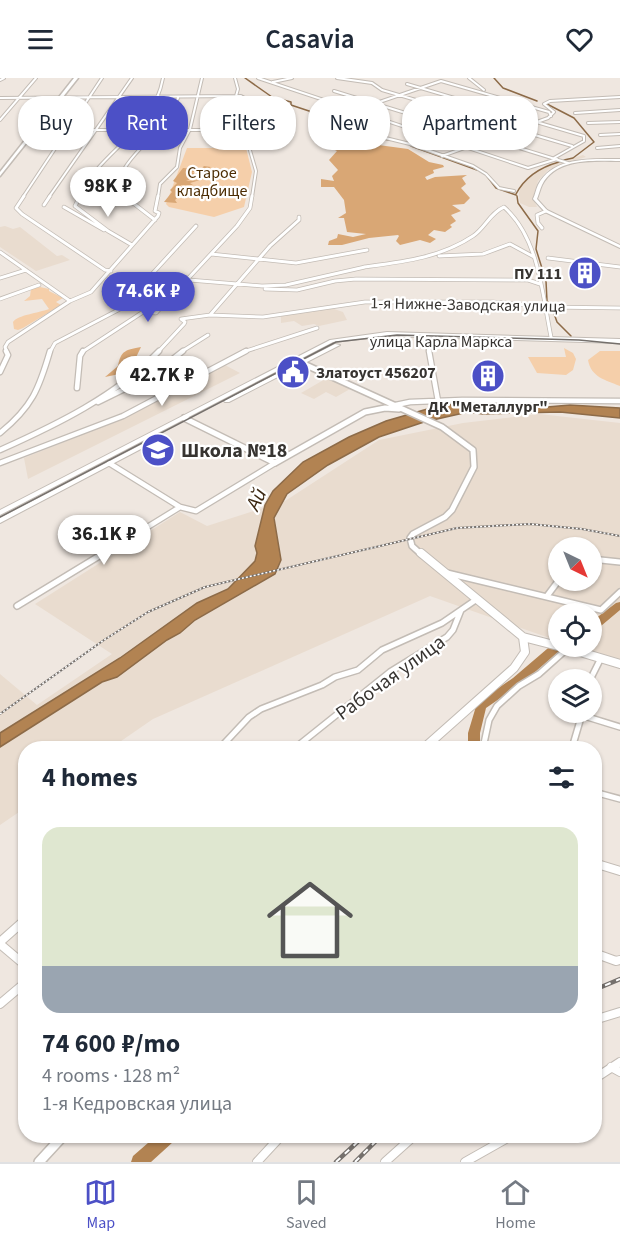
<!DOCTYPE html>
<meta charset="utf-8">
<style>
:root{--surface:#fff;--page:#f6f6f7;--text:#1f2937;--muted:#747a83;--line:#e0e1e3;--accent:#4c50c6}
body{margin:0;font-family:"Source Sans 3",sans-serif;background:var(--page);color:var(--text);height:100vh;display:flex;flex-direction:column;font-size:22px;white-space:nowrap}
*{box-sizing:border-box;margin:0}
p{font-size:20px;color:var(--muted)}
.icon{flex:none;width:33px;height:33px;fill:none;stroke:currentColor;stroke-width:2;stroke-linecap:round;stroke-linejoin:round}
.map{position:relative;flex:1;overflow:hidden}
.details{position:absolute;left:18px;top:663px;width:584px;height:402px;display:flex;flex-direction:column;background:var(--surface);border-radius:24px;box-shadow:0 2px 4px #0004}
.details>*{flex:none}
.guide{position:absolute;left:18px;top:18px;width:585px;height:54px;display:flex;gap:12px}
.needle{width:39px;rotate:137deg}
.controls{position:absolute;left:548px;top:459px;display:grid;gap:12px}
.controls a{display:grid;place-items:center;width:54px;height:54px;border-radius:50%;background:var(--surface);box-shadow:0 2px 4px #0004;font-size:30px}
.price{position:absolute;translate:-50% -51px;padding:0 14px;border-radius:21px;background:#fff;color:#222;font-size:20px;line-height:39px;filter:drop-shadow(0 2px 3px #0008)}
.price::after{content:'';position:absolute;left:50%;top:36px;width:18px;height:14px;margin-left:-9px;background:inherit;clip-path:polygon(0 0,100% 0,50% 100%)}
.price.current{background:var(--accent);color:#fff}
ul{padding:0;list-style:none}
li{display:grid;align-content:center;gap:12px;height:318px;padding:0 24px}
li+li{border-top:2px solid var(--line)}
li span{display:grid;place-items:center;height:186px;border-radius:18px;color:#555}
li>.icon{margin-inline-start:auto}
span .icon{width:108px;height:108px;fill:#fffc;stroke-width:1}
li b{font-size:26px}
h2{display:flex;justify-content:space-between;align-items:center;height:72px;padding:0 24px;font-size:26px}
.pill{padding:0 21px;border-radius:24px;background:var(--surface);box-shadow:0 2px 4px #0004;font-size:21px;line-height:54px}
.pill.current{background:var(--accent);color:#fff}
header{display:flex;justify-content:space-between;align-items:center;height:78px;padding:0 24px;background:var(--surface);font-size:27px;font-weight:600}
.tabs{display:flex;justify-content:space-around;align-items:center;height:84px;border-top:2px solid var(--line);background:var(--surface);font-size:16px;color:var(--muted)}
.tabs a{display:grid;justify-items:center;gap:3px}
.tabs .current{color:var(--accent)}
.map>svg:first-child{display:block}
.built{fill:#e9dccf;fill-rule:evenodd}
.green{fill:#f5cfaa}
.forest{fill:#d9a775}
.water{fill:#b28352;stroke:#8d6b48;stroke-width:1.5}
.lines{fill:none;stroke-linecap:round;stroke-linejoin:round}
.stream{stroke:#8d6b48;stroke-width:1.5}
.river{fill:#b28352;fill-rule:evenodd}
.minor-far4-casing{stroke:#c3bcb5;stroke-width:4}
.minor-far3-casing{stroke:#c3bcb5;stroke-width:4.5}
.minor-far2-casing{stroke:#c3bcb5;stroke-width:7}
.minor-far1-casing{stroke:#c3bcb5;stroke-width:8}
.minor-casing{stroke:#c3bcb5;stroke-width:10}
.tertiary-far2-casing{stroke:#c3bcb5;stroke-width:8}
.tertiary-far1-casing{stroke:#c3bcb5;stroke-width:10}
.tertiary-casing{stroke:#c3bcb5;stroke-width:12}
.secondary-casing{stroke:#c3bcb5;stroke-width:2}
.primary-casing{stroke:#c3bcb5;stroke-width:3}
.minor-far4{stroke:#fff;stroke-width:2}
.minor-far3{stroke:#fff;stroke-width:3}
.minor-far2{stroke:#fff;stroke-width:4.5}
.minor-far1{stroke:#fff;stroke-width:5}
.minor{stroke:#fff;stroke-width:8}
.tertiary-far2{stroke:#fff;stroke-width:5}
.tertiary-far1{stroke:#fff;stroke-width:8}
.tertiary{stroke:#fff;stroke-width:9}
.secondary{fill:#fff;fill-rule:evenodd}
.primary{fill:#fff;fill-rule:evenodd}
.tram{stroke:#75706c;stroke-width:1.5}
.rail-far1-casing{stroke:#75706c;stroke-width:2}
.rail-casing{stroke:#75706c;stroke-width:4.5}
.rail-far1{stroke:#fff;stroke-width:1.5;stroke-dasharray:2;stroke-linecap:butt}
.rail{stroke:#fff;stroke-width:2;stroke-dasharray:6;stroke-linecap:butt}
.labels{text-anchor:middle;stroke-width:4.5;stroke-linejoin:round;paint-order:stroke}
.far-park-label{font-size:16px;fill:#4d2d03;stroke:#fff}
.far-poi-label{font-size:16px;font-weight:bold;fill:#373431;stroke:#fff;text-anchor:end}
.far-street-label{font-size:16px;fill:#373431;stroke:#fff}
.poi-label{font-size:20px;font-weight:bold;fill:#373431;stroke:#fff;text-anchor:start}
.street-label{font-size:20px;fill:#373431;stroke:#fff}
.water-label{font-size:21px;font-style:italic;fill:#3c2711;stroke:#fff}
</style>
<header><svg class="icon" aria-label="menu" viewBox="0 0 24 24"><path d="M4 6h16M4 12h16M4 18h16"/></svg>Casavia<svg class="icon" aria-label="heart" viewBox="0 0 24 24"><path d="M12 20l-8-8c-3-5 5-10 8-4 3-6 11-1 8 4z"/></svg></header>
<div class="map">
<svg width="620" height="1084" viewBox="0 0 620 1084">
<rect width="100%" height="100%" fill="#efe7e0"/>
<!-- built -->
<path class="built" d="M 583,77 L 586,79 L 564,85 L 548,92 L 538,103 L 533,120 L 537,129 L 529,129 L 520,125 L 519,116 L 521,106 L 540,91 Z
M 5,148 L 13,151 L 20,149 L 57,178 L 62,177 L 70,182 L 36,193 L 0,169 L 0,149 Z
M 328,229 L 343,234 L 347,242 L 319,248 L 314,246 L 302,248 L 294,243 L 281,245 L 281,238 Z
M 223,286 L 240,295 L 28,401 L 24,380 L 122,341 Z
M 327,300 L 350,311 L 336,319 L 326,314 L 314,321 L 301,315 Z
M 539,336 L 620,345 L 620,581 L 578,569 L 591,568 L 591,536 L 558,536 L 558,563 L 430,518 L 153,641 L 111,670 L 26,670 L 25,730 L 0,747 L 0,596 L 37,627 L 112,576 L 35,526 L 180,434 L 207,448 L 285,423 L 379,362 L 463,345 ZM 558,470 L 591,470 L 591,502 L 558,502 Z"/>
<!-- green -->
<path class="green" d="M 187,70 L 246,70 L 252,94 L 244,129 L 214,139 L 169,129 L 166,126 Z
M 40,209 L 49,211 L 49,213 L 63,220 L 56,224 L 61,227 L 23,250 L 18,252 L 14,251 L 13,244 C 18,237 38,235 49,231 L 42,221 L 24,223 L 30,218 L 31,211 Z
M 564,270 L 573,275 L 576,281 L 573,292 L 566,297 L 537,295 L 528,279 L 566,279 Z
M 600,273 L 620,273 L 620,308 C 605,302 591,299 588,282 Z"/>
<!-- forest -->
<path class="forest" d="M 325,49 L 371,66 L 408,71 L 429,84 L 443,87 L 444,89 L 433,92 L 434,95 L 425,99 L 427,102 L 435,99 L 467,97 L 462,100 L 466,106 L 461,110 L 470,120 L 464,126 L 452,127 L 461,133 L 451,137 L 456,143 L 450,147 L 452,149 L 445,154 L 434,152 L 428,157 L 436,161 L 430,165 L 420,162 L 400,167 L 396,163 L 399,158 L 398,157 L 369,160 L 342,167 L 328,167 L 329,163 L 337,160 L 338,156 L 353,159 L 366,156 L 347,154 L 344,140 L 338,140 L 346,135 L 344,122 L 334,109 L 321,109 L 321,101 L 334,103 L 332,98 L 338,92 L 329,82 L 337,73 L 315,63 L 315,57 L 311,54 Z
M 204,88 L 211,89 L 205,93 L 216,91 L 221,93 L 216,92 L 209,95 L 192,94 L 196,96 L 193,100 L 186,103 L 200,102 L 190,105 L 193,107 L 180,107 L 186,111 L 180,111 L 184,113 L 175,122 L 177,125 L 164,124 L 172,114 L 170,112 L 177,105 L 173,103 L 183,90 L 201,91 Z
M 141,269 L 129,294 L 105,299 L 118,288 C 121,272 126,272 141,269 Z"/>
<!-- water -->
<path class="water" d="M 533,325 L 547,329 L 570,327 L 620,330 L 620,340 L 560,334 L 483,336 L 468,334 L 424,344 L 379,359 L 328,387 L 287,416 L 274,440 L 281,482 L 275,496 L 195,542 L 180,555 L 167,562 L 117,599 L 102,604 L 0,669 L 0,655 L 120,580 L 197,525 L 228,511 L 255,483 L 257,475 L 255,468 L 265,427 L 273,413 L 303,384 L 349,359 L 386,343 L 441,327 Z"/>
<g class="lines">
<!-- stream -->
<path class="stream" d="M 245,0 L 272,19 L 291,24 L 291,27 L 312,34 L 310,35 L 328,37 L 336,43 L 343,44
M 494,0 L 503,10 L 537,23
M 545,25 L 574,40 L 594,64 L 573,80 L 564,82
M 347,46 L 358,54 L 369,57
M 379,60 L 389,62
M 411,68 L 477,92
M 486,97 L 496,110 L 516,117
M 516,116 C 525,99 541,89 559,84
M 517,118 L 518,125 L 538,153 L 536,171 L 546,203 L 547,223 L 551,227 L 557,244 L 571,258"/>
<!-- river -->
<path class="river" d="M 620,524 L 620,532 L 595,553 L 591,554 L 591,544 L 616,525 Z
M 558,564 L 558,568 L 563,568 L 562,571 L 521,606 L 486,630 L 480,655 L 480,670 L 468,670 L 468,655 L 477,625 L 513,600 L 554,565 Z
M 156,1058 L 175,1058 L 173,1064 L 151,1084 L 131,1084 L 133,1078 Z"/>
<defs>
<path id="minor-far4" d="M 258,0 L 528,90 L 557,81
M 337,0 L 372,5 L 382,12 L 572,68
M 469,0 L 484,12
M 0,2 L 4,0
M 273,4 L 292,0
M 407,6 L 584,58 L 584,63 L 554,80
M 334,13 L 568,85
M 241,18 L 248,22 L 253,31 L 249,69 L 256,93 L 252,119
M 0,20 L 236,18
M 575,35 L 620,32
M 332,37 L 369,56 L 410,66 L 473,88 L 486,96 L 499,110 L 514,113
M 325,40 L 353,33 L 441,3 L 549,34 L 551,38
M 0,42 L 36,0
M 588,45 L 620,44
M 35,52 L 250,52
M 600,57 L 620,56
M 223,68 L 232,27 L 241,18 L 236,18 L 238,11 L 235,0
M 597,70 L 620,68
M 442,78 L 548,40 L 554,34 L 544,26 L 550,23 L 620,19
M 23,119 L 102,0
M 49,119 L 132,0
M 79,119 C 100,72 153,55 163,0
M 126,119 L 118,113 C 114,90 152,61 164,45 C 170,37 174,28 178,20
M 158,119 L 160,106 L 177,89 L 180,70 L 190,51 L 202,0"/>
<path id="minor-far3" d="M 24,118 L 16,130 L 22,136 L 105,192 L 111,193
M 80,118 L 75,128 L 108,153 L 132,167
M 124,118 L 155,142
M 44,127 L 50,118
M 64,129 L 104,152
M 542,150 L 538,145 L 537,137 L 546,133
M 0,174 L 70,223
M 211,176 L 296,185 L 367,172
M 439,178 L 483,176 L 510,166 L 534,179
M 548,180 L 620,189
M 364,189 C 402,184 440,180 473,158 C 485,150 490,135 504,129 C 539,160 542,215 551,259
M 0,200 L 26,192
M 189,202 L 262,208 L 286,207 L 365,189
M 265,211 L 297,212 L 335,203 L 356,201 L 528,202 L 540,206
M 0,221 L 39,207
M 210,237 L 263,239 L 365,224 L 493,224 L 548,229 L 620,230
M 427,261 L 429,274
M 7,274 L 5,269 L 8,264 L 70,223 L 91,214 L 158,138 L 159,135 L 155,133 L 158,118
M 50,274 L 55,265 L 120,231 L 196,148
M 82,274 L 143,234 L 156,235 L 237,148 L 250,130 L 252,118
M 158,274 L 184,246 L 185,244 L 181,241 L 210,237 L 270,168 L 299,142 L 299,139
M 181,274 L 208,257
M 243,274 L 317,250"/>
<path id="minor-far2" d="M 429,273 L 438,323
M 0,294 L 8,277 L 6,273
M 77,310 L 80,278 L 83,273
M 98,324 L 151,298 L 183,273
M 391,328 L 410,324 L 462,322 L 620,323
M 0,355 C 32,329 39,311 50,273
M 0,372 C 56,347 116,318 159,273
M 0,385 L 123,338 L 246,273
M 109,385 L 180,429 L 196,433 L 275,385
M 102,477 L 180,429"/>
<path id="minor-far1" d="M 591,481 L 620,484
M 447,495 L 601,532 L 620,514
M 547,518 L 559,502
M 17,528 L 104,475
M 590,602 L 601,580
M 581,637 L 620,649
M 220,670 L 249,639 L 261,631 L 322,607 L 335,599 L 358,592 L 382,572 L 442,545 L 461,532
M 295,670 L 390,594 L 447,559 L 453,552 L 461,532 L 477,521
M 483,670 L 489,642 L 497,628 L 519,608 L 539,596 L 567,571
M 572,670 L 582,636
M 594,714 L 620,721"/>
<path id="minor" d="M 594,785 L 620,793
M 0,864 L 26,841
M 0,866 L 26,888
M 594,875 L 616,883 L 620,882
M 0,926 L 26,904
M 594,942 L 620,934
M 611,989 L 620,994
M 594,1001 L 620,984
M 257,1084 L 281,1058
M 385,1084 L 414,1058
M 465,1084 L 511,1058"/>
<path id="tertiary-far2" d="M 295,282 L 442,349 L 473,372 L 474,389 L 452,432 L 445,439 L 413,456 L 410,460 L 412,468 L 422,477
M 184,340 L 275,385 L 365,334 L 385,330 L 399,331"/>
<path id="tertiary-far1" d="M 421,475 L 523,559 L 558,568
M 560,568 L 620,586
M 424,670 L 514,590 L 525,574 L 523,559"/>
<path id="tertiary" d="M 39,1084 L 63,1058"/>
<path id="secondary" d="M 606,81 L 620,81 L 620,83 C 594,83 556,79 542,107 C 540,111 539,116 537,121 L 547,132 L 620,167 L 620,170 L 545,134 L 533,121 C 535,117 536,111 538,107 C 551,82 581,81 606,81 Z
M 387,254 L 620,261 L 620,265 L 387,258 L 333,264 L 0,437 L 0,432 L 330,262 Z
M 335,266 L 340,267 L 229,324 L 225,324 L 224,323 Z
M 156,359 L 158,360 L 158,362 L 0,445 L 0,440 Z"/>
<path id="primary" d="M 74,0 L 78,0 L 0,98 L 0,94 Z"/>
</defs>
<!-- minor-far4 casing -->
<use href="#minor-far4" class="minor-far4-casing"/>
<!-- minor-far3 casing -->
<use href="#minor-far3" class="minor-far3-casing"/>
<!-- minor-far2 casing -->
<use href="#minor-far2" class="minor-far2-casing"/>
<!-- minor-far1 casing -->
<use href="#minor-far1" class="minor-far1-casing"/>
<!-- minor casing -->
<use href="#minor" class="minor-casing"/>
<!-- tertiary-far2 casing -->
<use href="#tertiary-far2" class="tertiary-far2-casing"/>
<!-- tertiary-far1 casing -->
<use href="#tertiary-far1" class="tertiary-far1-casing"/>
<!-- tertiary casing -->
<use href="#tertiary" class="tertiary-casing"/>
<!-- secondary casing -->
<use href="#secondary" class="secondary-casing"/>
<!-- primary casing -->
<use href="#primary" class="primary-casing"/>
<!-- minor-far4 -->
<use href="#minor-far4" class="minor-far4"/>
<!-- minor-far3 -->
<use href="#minor-far3" class="minor-far3"/>
<!-- minor-far2 -->
<use href="#minor-far2" class="minor-far2"/>
<!-- minor-far1 -->
<use href="#minor-far1" class="minor-far1"/>
<!-- minor -->
<use href="#minor" class="minor"/>
<!-- tertiary-far2 -->
<use href="#tertiary-far2" class="tertiary-far2"/>
<!-- tertiary-far1 -->
<use href="#tertiary-far1" class="tertiary-far1"/>
<!-- tertiary -->
<use href="#tertiary" class="tertiary"/>
<!-- secondary -->
<use href="#secondary" class="secondary"/>
<!-- primary -->
<use href="#primary" class="primary"/>
<!-- tram -->
<path class="tram" d="M 0,439 L 336,264 L 397,257 L 579,262 L 620,266"/>
<defs>
<path id="rail-far1" d="M 0,636 L 104,562 L 148,534 L 205,509 L 457,450 L 530,446 L 582,451 L 620,458"/>
<path id="rail" d="M 594,912 L 620,901
M 336,1084 L 364,1058
M 355,1084 L 381,1058"/>
</defs>
<!-- rail-far1 casing -->
<use href="#rail-far1" class="rail-far1-casing"/>
<!-- rail casing -->
<use href="#rail" class="rail-casing"/>
<!-- rail-far1 -->
<use href="#rail-far1" class="rail-far1"/>
<!-- rail -->
<use href="#rail" class="rail"/>
</g>
<!-- icons -->
<defs>
<symbol id="building-disc" viewBox="-11 -11 22 22"><circle r="9.5" fill="#4c50c6" stroke="#fff"/><path d="M-4-6H4V6H1V3H-1V6H-4ZM-2.5-4.3h1.7v1.8h-1.7ZM.8-4.3h1.7v1.8H.8ZM-2.5-1h1.7V.8h-1.7ZM.8-1h1.7V.8H.8Z" fill="#fff"/></symbol>
<symbol id="civic-disc" viewBox="-11 -11 22 22"><circle r="9.5" fill="#4c50c6" stroke="#fff"/><path d="M-.6-6.5H3V-4.5H.6V-3L4-1V1h2V6H-6V1h2V-1L-.6-3ZM-1.2 2.5V6h2.4V2.5Z" fill="#fff"/></symbol>
<symbol id="school-disc" viewBox="-11 -11 22 22"><circle r="9.5" fill="#4c50c6" stroke="#fff"/><path d="M0-5L7-2L0 1L-7-2ZM-4 1L0 2.5L4 1V4Q0 6-4 4Z" fill="#fff"/></symbol>
</defs>
<g fill-rule="evenodd">
<use href="#building-disc" x="566" y="176" width="38" height="38"/>
<use href="#civic-disc" x="274" y="275" width="38" height="38"/>
<use href="#building-disc" x="469" y="279" width="38" height="38"/>
<use href="#school-disc" x="139" y="353" width="38" height="38"/>
</g>
<g class="labels">
<!-- far-park labels -->
<g class="far-park-label">
<text x="212" y="100">Старое<tspan x="212" dy="18">кладбище</tspan></text>
</g>
<!-- far-poi labels -->
<g class="far-poi-label">
<text x="562" y="201">ПУ 111</text>
<text x="316" y="300" text-anchor="start">Златоуст 456207</text>
<text x="488" y="334" text-anchor="middle">ДК "Металлург"</text>
</g>
<!-- far-street labels -->
<g class="far-street-label">
<text transform="translate(468 226) rotate(1)" y="6">1-я Нижне-Заводская улица</text>
<text x="441" y="269">улица Карла Маркса</text>
</g>
<!-- poi labels -->
<g class="poi-label">
<text x="181" y="379">Школа №18</text>
</g>
<!-- street labels -->
<g class="street-label">
<text transform="translate(390 599) rotate(-36)" y="7">Рабочая улица</text>
</g>
<!-- water labels -->
<g class="water-label">
<text transform="translate(256 421) rotate(-65)" y="7">Ай</text>
</g>
</g>
</svg>
<div class="controls">
<a><svg class="needle" viewBox="-14 -14 28 28"><path d="M0-13l5 13h-10z" fill="#e53935"/><path d="M0 13l5-13h-10z" fill="#747a83"/></svg></a>
<a><svg class="icon" aria-label="locate" viewBox="0 0 24 24"><circle cx="12" cy="12" r="6"/><path d="M12 2v4M12 18v4M2 12h4M18 12h4"/></svg></a>
<a><svg class="icon" aria-label="layers" viewBox="0 0 24 24"><path d="M12 4l9 5-9 5-9-5zM3 14l9 5 9-5"/></svg></a>
</div>
<b class="price" style="left:108px;top:140px">98K ₽</b>
<b class="price current" style="left:148px;top:245px">74.6K ₽</b>
<b class="price" style="left:162px;top:329px">42.7K ₽</b>
<b class="price" style="left:104px;top:488px">36.1K ₽</b>
<div class="guide">
<a class="pill">Buy</a>
<a class="pill current">Rent</a>
<a class="pill">Filters</a>
<a class="pill">New</a>
<a class="pill">Apartment</a>
</div>
<section class="details">
<h2>4 homes<svg class="icon" aria-label="filters" viewBox="0 0 24 24"><path d="M4 7h16M4 17h16"/><circle cx="9" cy="7" r="2"/><circle cx="15" cy="17" r="2"/></svg></h2>
<ul>
<li><span style="background:linear-gradient(#dfe7d0 75%,#9aa5b1 0)"><svg class="icon" aria-label="home" viewBox="0 0 24 24"><path d="M3 11l9-7 9 7M6 9v11h12V9"/></svg></span><div><b>74 600 ₽/mo</b><p>4 rooms · 128 m²</p><p>1-я Кедровская улица</p></div></li>
</ul>
</section>
</div>
<nav class="tabs">
<a class="current"><svg class="icon" aria-label="map" viewBox="0 0 24 24"><path d="M3 6l6-2 6 2 6-2v14l-6 2-6-2-6 2zM9 4v14M15 6v14"/></svg>Map</a>
<a><svg class="icon" aria-label="saved" viewBox="0 0 24 24"><path d="M7 4h10v16l-5-4-5 4z"/></svg>Saved</a>
<a><svg class="icon" aria-label="home" viewBox="0 0 24 24"><path d="M3 11l9-7 9 7M6 9v11h12V9"/></svg>Home</a>
</nav>
